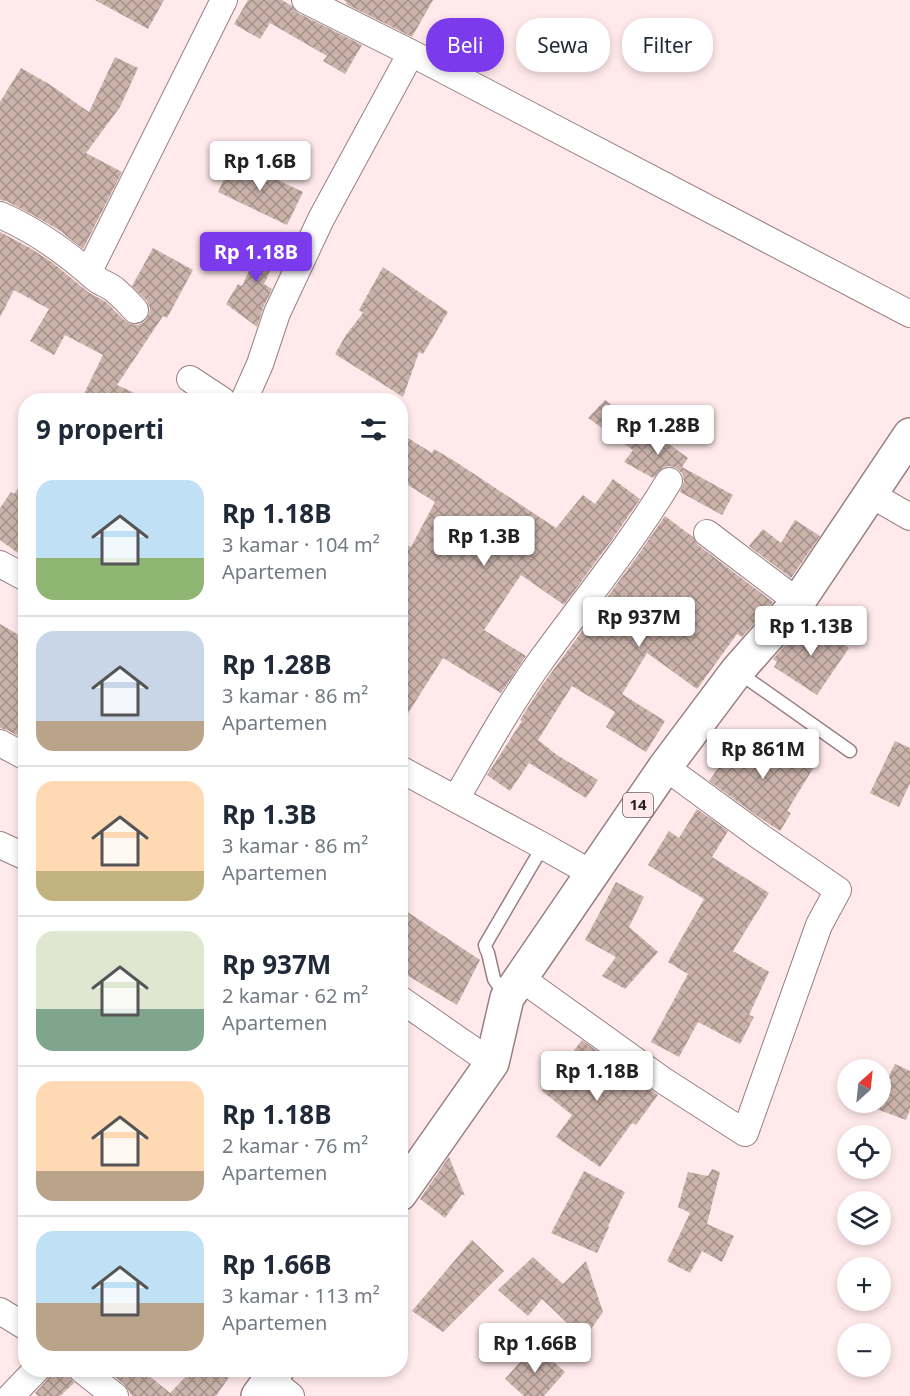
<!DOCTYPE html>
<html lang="id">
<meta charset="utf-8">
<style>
:root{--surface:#fff;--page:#f6f6f7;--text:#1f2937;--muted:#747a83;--line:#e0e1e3;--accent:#7c3aed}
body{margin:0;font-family:"Noto Sans",sans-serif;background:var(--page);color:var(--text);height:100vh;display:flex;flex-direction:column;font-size:22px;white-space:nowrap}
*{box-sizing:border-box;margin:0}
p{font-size:20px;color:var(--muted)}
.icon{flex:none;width:33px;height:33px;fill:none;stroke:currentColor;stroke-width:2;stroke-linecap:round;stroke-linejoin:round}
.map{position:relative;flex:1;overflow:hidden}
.panel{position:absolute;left:18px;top:393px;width:390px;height:984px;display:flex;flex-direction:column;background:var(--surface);border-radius:24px;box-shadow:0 3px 9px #0003}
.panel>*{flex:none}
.guide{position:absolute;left:426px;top:18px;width:393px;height:54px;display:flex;gap:12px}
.needle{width:39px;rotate:27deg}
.tools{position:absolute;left:837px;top:1059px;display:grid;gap:12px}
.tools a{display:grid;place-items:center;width:54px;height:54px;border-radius:50%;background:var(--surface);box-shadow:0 3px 9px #0003;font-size:30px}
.price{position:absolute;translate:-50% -51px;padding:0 14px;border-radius:6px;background:#fff;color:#222;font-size:20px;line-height:39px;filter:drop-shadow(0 2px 3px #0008)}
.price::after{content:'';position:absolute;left:50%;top:36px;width:18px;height:14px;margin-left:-9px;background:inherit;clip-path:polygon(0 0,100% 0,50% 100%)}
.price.selected{background:var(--accent);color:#fff}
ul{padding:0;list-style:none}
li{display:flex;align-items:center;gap:18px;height:150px;padding:0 18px}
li+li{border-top:2px solid var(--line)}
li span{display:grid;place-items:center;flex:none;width:168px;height:120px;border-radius:18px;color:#555}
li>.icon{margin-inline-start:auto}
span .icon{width:72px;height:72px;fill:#fffc;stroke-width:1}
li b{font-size:26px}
h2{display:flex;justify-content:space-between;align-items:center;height:72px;padding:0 18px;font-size:26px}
.tag{padding:0 21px;border-radius:24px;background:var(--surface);box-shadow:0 3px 9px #0003;font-size:21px;line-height:54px}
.tag.selected{background:var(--accent);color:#fff}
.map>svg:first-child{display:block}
.building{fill:url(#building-cross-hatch)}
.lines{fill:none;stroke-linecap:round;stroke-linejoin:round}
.lane-casing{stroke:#988082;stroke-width:15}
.street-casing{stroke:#988082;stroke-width:28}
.highway-casing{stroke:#988082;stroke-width:36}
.lane{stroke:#fff;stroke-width:12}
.street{stroke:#fff;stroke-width:26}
.highway{stroke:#fff;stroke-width:33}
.labels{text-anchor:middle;stroke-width:5;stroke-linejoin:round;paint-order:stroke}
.shield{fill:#ffe9eb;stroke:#685c5d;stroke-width:1.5}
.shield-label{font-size:15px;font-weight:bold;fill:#281f20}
</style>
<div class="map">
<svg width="910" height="1396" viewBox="0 0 910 1396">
<defs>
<pattern id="building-cross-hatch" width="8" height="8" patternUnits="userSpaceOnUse" patternTransform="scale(1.5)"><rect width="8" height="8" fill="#cbb3ab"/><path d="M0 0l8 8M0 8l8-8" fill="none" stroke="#a5918b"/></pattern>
</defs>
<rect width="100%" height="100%" fill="#ffe9eb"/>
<!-- building -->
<path class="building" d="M 95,0 L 164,0 L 148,29 Z
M 248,0 L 282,0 L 292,6 L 298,13 L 362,45 L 345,74 L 323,61 L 327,56 L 270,23 L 260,39 L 234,24 Z
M 343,0 L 433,0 L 412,37 L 346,4 L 347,2 Z
M 115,57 L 138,68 L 120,107 L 86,153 L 122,172 L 83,249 L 59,230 L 33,215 L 6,201 L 0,200 L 0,102 L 21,68 L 49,84 L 89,112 Z
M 233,159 L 303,192 L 287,225 L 218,192 Z
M 0,232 L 30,248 L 53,263 L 88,292 L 106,302 L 124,320 L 131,324 L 138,325 L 144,322 L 149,314 L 150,308 L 147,301 L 132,286 L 153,248 L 193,270 L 167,318 L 163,316 L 117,385 L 150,400 L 81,400 L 103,355 L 65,335 L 54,355 L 30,341 L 49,309 L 14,290 L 0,317 Z
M 266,234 L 284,242 L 264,284 L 272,289 L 263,308 L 257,327 L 226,304 L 238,284 L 242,286 Z
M 383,267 L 448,312 L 423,354 L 419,352 L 403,397 L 335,354 L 346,335 L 363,313 L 359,310 Z
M 605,400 L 649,432 L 650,430 L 688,458 L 682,467 L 733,495 L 722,515 L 680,492 L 684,481 L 682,473 L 676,468 L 669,466 L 663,468 L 653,478 L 624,462 L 633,450 L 588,418 Z
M 400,433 L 432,453 L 434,449 L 456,462 L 556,528 L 583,495 L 595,504 L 613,479 L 640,499 L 611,541 L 564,605 L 521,575 L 484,630 L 526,656 L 501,693 L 443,658 L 400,726 L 400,542 L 411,547 L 435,502 L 400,480 Z
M 26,477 L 26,559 L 0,540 L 0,508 L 11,492 L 14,494 Z
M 665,516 L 693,537 L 698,545 L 773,602 L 742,637 L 737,634 L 697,689 L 647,653 L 622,694 L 665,721 L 646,752 L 606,727 L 615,712 L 572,686 L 538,740 L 557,755 L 598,780 L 586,798 L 529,763 L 510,791 L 487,775 L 522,721 L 520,720 L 543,684 L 636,558 Z
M 795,520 L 820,536 L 791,578 L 749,546 L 763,529 L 781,543 Z
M 808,619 L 849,648 L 817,695 L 774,667 L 777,662 L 773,659 Z
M 0,624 L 26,639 L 26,740 L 7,730 L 0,728 Z
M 741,736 L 781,763 L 791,746 L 817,762 L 787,811 L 791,813 L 780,831 L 760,818 L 709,781 Z
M 895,741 L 910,748 L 910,783 L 899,807 L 870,793 Z
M 697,809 L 728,831 L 712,857 L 769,893 L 733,951 L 769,972 L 749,1015 L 754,1017 L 740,1044 L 698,1022 L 679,1057 L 651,1042 L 688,974 L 668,962 L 704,899 L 648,865 L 669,831 L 679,838 Z
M 616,882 L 644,897 L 629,927 L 658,952 L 625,989 L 602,976 L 616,957 L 585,940 Z
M 400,907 L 480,960 L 457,1005 L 400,971 Z
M 582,1040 L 658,1095 L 636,1125 L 632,1123 L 600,1167 L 556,1137 L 572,1115 L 542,1091 Z
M 895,1064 L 910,1071 L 910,1109 L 906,1120 L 874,1108 L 877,1102 L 880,1102 L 880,1094 Z
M 449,1157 L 465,1196 L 462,1194 L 445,1218 L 420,1199 Z
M 712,1169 L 720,1172 L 707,1224 L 734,1236 L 722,1262 L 702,1251 L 690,1273 L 667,1261 L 690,1213 L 678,1207 L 688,1172 L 708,1176 Z
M 584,1171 L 625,1192 L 608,1226 L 609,1227 L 597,1253 L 551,1233 Z
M 472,1240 L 504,1271 L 443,1332 L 412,1311 Z
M 533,1257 L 563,1284 L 586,1261 L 603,1312 L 584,1339 L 542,1299 L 528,1316 L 498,1290 Z
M 535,1345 L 565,1372 L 544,1396 L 524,1396 L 505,1379 Z
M 51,1370 L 67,1370 L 68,1376 L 74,1383 L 60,1396 L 38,1396 L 35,1393 L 47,1380 L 50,1374 Z
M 106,1370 L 142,1370 L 170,1393 L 192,1370 L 234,1370 L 216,1396 L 132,1396 L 124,1384 Z"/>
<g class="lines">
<defs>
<path id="lane" d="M 738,672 L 850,751
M 505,995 L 494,979 L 488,953 L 486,949 L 485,945 L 543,846"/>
<path id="street" d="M 305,0 L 411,53 L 910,314
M 0,215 C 35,230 67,253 95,278 C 101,283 109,285 115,290 C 122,296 129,303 135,310
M 89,271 L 224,0
M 190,379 L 222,400
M 244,400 L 260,364 L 277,313 L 321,219 L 411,53
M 870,494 L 910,517
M 707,533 L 798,602
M 0,564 L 26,578
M 0,743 L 26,757
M 400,769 L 543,846 L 591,873
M 456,799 C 483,752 510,703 542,659 C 585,600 631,544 669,481
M 0,845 L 26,857
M 522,979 L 664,1081 L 745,1133 L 819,925 L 838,890 L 762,838 L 665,767
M 400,999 L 492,1063
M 0,1311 L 26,1327
M 82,1370 L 115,1396
M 270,1379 L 291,1396
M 11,1396 L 36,1370"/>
<path id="highway" d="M 400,1194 L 492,1063 L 507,998 L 665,767 L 737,671 L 798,602 L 910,435
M 258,1396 L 277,1370"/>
</defs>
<!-- lane casing -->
<use href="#lane" class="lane-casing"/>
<!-- street casing -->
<use href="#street" class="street-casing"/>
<!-- highway casing -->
<use href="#highway" class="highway-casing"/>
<!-- lane -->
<use href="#lane" class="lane"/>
<!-- street -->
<use href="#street" class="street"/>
<!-- highway -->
<use href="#highway" class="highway"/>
</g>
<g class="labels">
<!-- shield labels -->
<rect class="shield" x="623" y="793" width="30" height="24" rx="4.5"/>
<g class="shield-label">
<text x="638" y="810">14</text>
</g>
</g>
</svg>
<div class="tools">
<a><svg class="needle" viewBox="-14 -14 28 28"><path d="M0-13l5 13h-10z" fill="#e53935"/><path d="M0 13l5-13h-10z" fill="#747a83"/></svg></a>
<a><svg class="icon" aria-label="locate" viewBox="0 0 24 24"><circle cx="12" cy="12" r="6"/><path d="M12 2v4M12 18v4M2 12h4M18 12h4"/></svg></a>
<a><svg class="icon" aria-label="layers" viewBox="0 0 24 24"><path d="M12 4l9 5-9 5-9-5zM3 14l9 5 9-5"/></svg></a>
<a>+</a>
<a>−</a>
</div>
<b class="price" style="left:260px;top:192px">Rp 1.6B</b>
<b class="price selected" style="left:256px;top:283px">Rp 1.18B</b>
<b class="price" style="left:658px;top:456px">Rp 1.28B</b>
<b class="price" style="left:484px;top:567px">Rp 1.3B</b>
<b class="price" style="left:639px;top:648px">Rp 937M</b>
<b class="price" style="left:811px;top:657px">Rp 1.13B</b>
<b class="price" style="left:763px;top:780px">Rp 861M</b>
<b class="price" style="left:597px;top:1102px">Rp 1.18B</b>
<b class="price" style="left:535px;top:1374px">Rp 1.66B</b>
<div class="guide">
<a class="tag selected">Beli</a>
<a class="tag">Sewa</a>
<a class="tag">Filter</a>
</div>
<section class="panel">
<h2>9 properti<svg class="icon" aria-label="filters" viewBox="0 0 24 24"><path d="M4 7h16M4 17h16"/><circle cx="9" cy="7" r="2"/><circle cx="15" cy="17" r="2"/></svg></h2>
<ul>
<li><span style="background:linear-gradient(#bfe0f5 65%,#8fb573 0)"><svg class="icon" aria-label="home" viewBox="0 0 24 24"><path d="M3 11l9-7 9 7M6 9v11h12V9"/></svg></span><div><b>Rp 1.18B</b><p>3 kamar · 104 m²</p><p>Apartemen</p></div></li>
<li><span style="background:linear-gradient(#c9d6e8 75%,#b9a48a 0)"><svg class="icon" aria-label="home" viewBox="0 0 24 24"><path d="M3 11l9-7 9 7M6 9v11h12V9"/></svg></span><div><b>Rp 1.28B</b><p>3 kamar · 86 m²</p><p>Apartemen</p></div></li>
<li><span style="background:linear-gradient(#ffd9b3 75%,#c2b280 0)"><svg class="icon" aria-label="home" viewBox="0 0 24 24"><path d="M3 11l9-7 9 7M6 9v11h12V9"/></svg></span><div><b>Rp 1.3B</b><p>3 kamar · 86 m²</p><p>Apartemen</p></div></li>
<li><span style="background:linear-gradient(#dfe7d0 65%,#7fa58c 0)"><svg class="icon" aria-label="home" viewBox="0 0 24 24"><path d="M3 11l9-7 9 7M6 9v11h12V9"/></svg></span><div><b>Rp 937M</b><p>2 kamar · 62 m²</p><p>Apartemen</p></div></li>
<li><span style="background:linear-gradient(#ffd9b3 75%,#b9a48a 0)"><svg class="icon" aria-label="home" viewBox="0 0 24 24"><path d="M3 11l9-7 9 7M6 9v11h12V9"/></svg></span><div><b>Rp 1.18B</b><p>2 kamar · 76 m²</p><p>Apartemen</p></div></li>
<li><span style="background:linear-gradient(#bfe0f5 60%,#b9a48a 0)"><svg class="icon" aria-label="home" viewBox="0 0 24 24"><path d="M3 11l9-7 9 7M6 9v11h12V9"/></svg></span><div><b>Rp 1.66B</b><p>3 kamar · 113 m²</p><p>Apartemen</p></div></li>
</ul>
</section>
</div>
